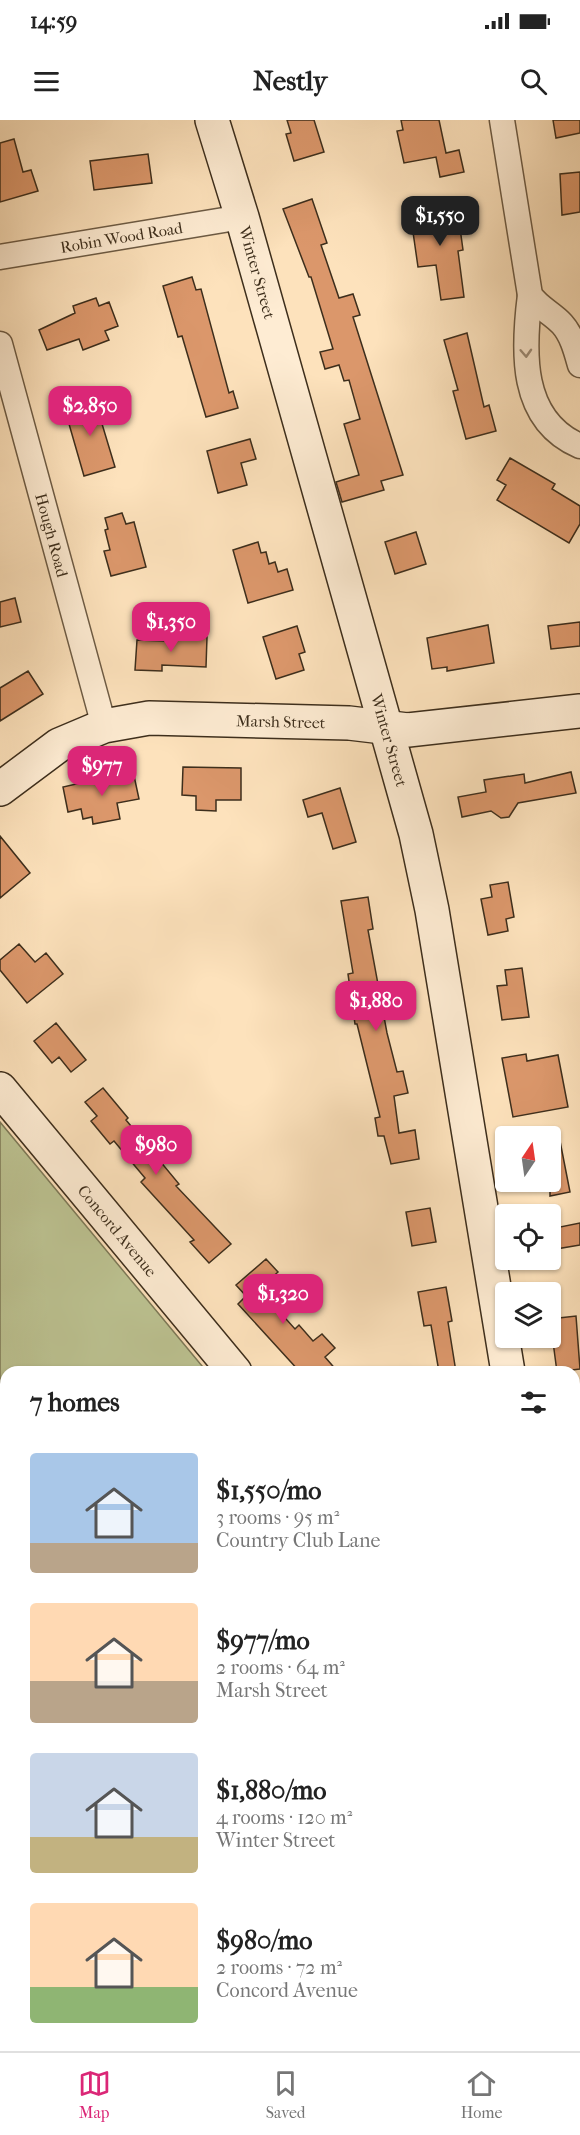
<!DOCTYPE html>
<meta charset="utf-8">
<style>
:root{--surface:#fff;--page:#f2f2f2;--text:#222;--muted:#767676;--line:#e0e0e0;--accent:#db2777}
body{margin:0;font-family:"IM FELL French Canon",serif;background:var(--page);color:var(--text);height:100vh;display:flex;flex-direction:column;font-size:22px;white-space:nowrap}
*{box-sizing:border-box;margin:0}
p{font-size:20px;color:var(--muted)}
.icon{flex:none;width:33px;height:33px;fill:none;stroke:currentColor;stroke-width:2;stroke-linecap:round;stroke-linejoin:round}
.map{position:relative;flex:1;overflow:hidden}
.drawer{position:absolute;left:0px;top:1246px;width:580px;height:686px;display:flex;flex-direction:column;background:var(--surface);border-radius:18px 18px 0 0;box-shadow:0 2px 4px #0004}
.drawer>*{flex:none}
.needle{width:39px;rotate:13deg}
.fabs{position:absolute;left:495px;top:1006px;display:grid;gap:12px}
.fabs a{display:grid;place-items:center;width:66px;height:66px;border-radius:6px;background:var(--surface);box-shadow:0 2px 4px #0004;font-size:30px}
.price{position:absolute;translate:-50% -51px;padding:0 14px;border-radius:12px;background:var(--accent);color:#fff;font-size:20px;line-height:39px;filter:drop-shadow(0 2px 3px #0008)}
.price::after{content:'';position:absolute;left:50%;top:36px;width:18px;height:14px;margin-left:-9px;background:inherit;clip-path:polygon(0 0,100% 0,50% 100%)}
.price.current{background:#222;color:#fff}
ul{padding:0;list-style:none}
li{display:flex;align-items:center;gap:18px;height:150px;padding:0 30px}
li span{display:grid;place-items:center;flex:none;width:168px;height:120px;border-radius:6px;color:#555}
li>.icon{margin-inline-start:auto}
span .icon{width:72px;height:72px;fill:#fffc;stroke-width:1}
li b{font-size:26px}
h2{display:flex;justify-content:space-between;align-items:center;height:72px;padding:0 30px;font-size:26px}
.status{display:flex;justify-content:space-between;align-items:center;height:42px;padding:0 30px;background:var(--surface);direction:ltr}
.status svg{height:16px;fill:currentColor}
header{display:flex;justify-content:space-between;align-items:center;height:78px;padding:0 30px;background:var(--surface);font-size:27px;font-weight:800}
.tab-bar{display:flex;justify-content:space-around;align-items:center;height:84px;border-top:2px solid var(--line);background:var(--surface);font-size:16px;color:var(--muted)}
.tab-bar a{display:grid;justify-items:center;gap:3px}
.tab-bar .current{color:var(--accent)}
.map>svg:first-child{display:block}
.green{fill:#bdc493;stroke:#7d7958;stroke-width:1.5}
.building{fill:#db976b;stroke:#3d2e1c;stroke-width:1.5}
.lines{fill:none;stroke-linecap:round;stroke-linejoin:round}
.street-casing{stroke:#6d5b44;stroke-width:27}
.secondary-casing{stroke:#3d2e1c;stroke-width:36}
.street{stroke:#feecd3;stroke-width:24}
.secondary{stroke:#feecd3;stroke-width:33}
.oneway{stroke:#9e8d78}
.labels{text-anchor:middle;stroke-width:5;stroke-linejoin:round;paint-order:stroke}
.street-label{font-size:16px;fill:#3d2e1c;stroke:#feecd3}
</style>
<div class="status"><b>14:59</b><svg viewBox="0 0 49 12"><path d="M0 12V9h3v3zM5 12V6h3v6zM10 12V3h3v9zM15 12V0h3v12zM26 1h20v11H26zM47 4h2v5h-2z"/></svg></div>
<header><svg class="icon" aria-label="menu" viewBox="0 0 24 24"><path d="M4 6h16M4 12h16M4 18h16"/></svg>Nestly<svg class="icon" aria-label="search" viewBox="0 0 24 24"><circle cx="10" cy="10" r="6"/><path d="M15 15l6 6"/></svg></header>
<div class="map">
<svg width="580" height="1931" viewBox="0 0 580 1931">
<rect width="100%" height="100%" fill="#fde2bc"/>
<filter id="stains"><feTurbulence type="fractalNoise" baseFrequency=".00333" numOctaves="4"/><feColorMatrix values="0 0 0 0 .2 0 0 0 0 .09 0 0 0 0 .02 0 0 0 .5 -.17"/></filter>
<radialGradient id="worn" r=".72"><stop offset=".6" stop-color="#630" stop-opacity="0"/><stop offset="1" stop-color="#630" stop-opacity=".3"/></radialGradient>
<!-- green -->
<path class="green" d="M 0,1002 L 207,1252 L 6,1252 L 6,1926 L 574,1926 L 575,1730 L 580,1738 L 580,1931 L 0,1931 Z"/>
<!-- building -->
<path class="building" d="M 287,0 L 314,0 L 324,32 L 294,41 L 286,14 L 291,13 Z
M 401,0 L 439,0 L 446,33 L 459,30 L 464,52 L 440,57 L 436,37 L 404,43 L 397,11 L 403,10 Z
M 553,0 L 580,0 L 580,13 L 556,18 Z
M 14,19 L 23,52 L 31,50 L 38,71 L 0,82 L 0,23 Z
M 148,34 L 152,63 L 94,70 L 90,41 Z
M 580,52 L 580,92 L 562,95 L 560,54 Z
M 312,79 L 327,123 L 321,125 L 339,178 L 353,174 L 360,195 L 353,197 L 403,355 L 381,361 L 384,370 L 342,382 L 336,362 L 359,355 L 344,304 L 360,299 L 349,260 L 344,261 L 339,245 L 325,249 L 320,232 L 333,229 L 311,157 L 309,157 L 283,89 Z
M 457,86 L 463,130 L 458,131 L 464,177 L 441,180 L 436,145 L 418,147 L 410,91 Z
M 192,157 L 196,170 L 201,169 L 229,273 L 233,271 L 238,288 L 206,297 L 182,216 L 178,217 L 163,166 Z
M 96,178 L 99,186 L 109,182 L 118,206 L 105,211 L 109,220 L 83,230 L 79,219 L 47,230 L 39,210 L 75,193 L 73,186 Z
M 467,213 L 484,287 L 489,285 L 496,311 L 466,319 L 453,271 L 458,270 L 444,220 Z
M 93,274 L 115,347 L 84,356 L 69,304 L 75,302 L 69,282 Z
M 250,319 L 256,339 L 241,343 L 247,365 L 218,373 L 207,331 Z
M 510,338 L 555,364 L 552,369 L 580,386 L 580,404 L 569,423 L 497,380 L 506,365 L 497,360 Z
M 122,393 L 126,404 L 134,402 L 146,447 L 111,456 L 104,431 L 110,430 L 105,410 L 108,409 L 105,398 Z
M 416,412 L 426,444 L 395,454 L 385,422 Z
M 258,422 L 261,433 L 266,432 L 269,444 L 275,442 L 278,452 L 287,449 L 293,470 L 248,483 L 233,430 Z
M 15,478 L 21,502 L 0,507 L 0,482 Z
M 580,502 L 580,526 L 551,529 L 548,506 Z
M 488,505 L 494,543 L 447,551 L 447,547 L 432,549 L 427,518 Z
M 297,506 L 305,532 L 299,534 L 304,550 L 276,559 L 263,517 Z
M 164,515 L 207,517 L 206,547 L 162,545 L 162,551 L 135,550 L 137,520 L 164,521 Z
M 28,551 L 43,574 L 0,601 L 0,568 Z
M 183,647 L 241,648 L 241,680 L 216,680 L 216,691 L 196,690 L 196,676 L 182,675 Z
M 133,651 L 139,679 L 117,683 L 120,699 L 93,704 L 92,697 L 83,699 L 81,689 L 68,692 L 63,667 Z
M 571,652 L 576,673 L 518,683 L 509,697 L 501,698 L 491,691 L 462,697 L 458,677 L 486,672 L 484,660 L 524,654 L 525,663 Z
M 340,668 L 356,722 L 333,729 L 322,693 L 308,697 L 303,680 Z
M 0,716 L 30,753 L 0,778 Z
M 508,762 L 514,797 L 506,799 L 508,811 L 488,815 L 481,779 L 492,777 L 490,765 Z
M 368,777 L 373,809 L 368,810 L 387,913 L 397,952 L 403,951 L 408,973 L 394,976 L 399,1013 L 415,1010 L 419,1039 L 391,1044 L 384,1016 L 378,1016 L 375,998 L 380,997 L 357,904 L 355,904 L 348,854 L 353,853 L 341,781 Z
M 19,824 L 35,842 L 46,833 L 63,854 L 27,883 L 0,850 L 0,840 Z
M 522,848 L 529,897 L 502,900 L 497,866 L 507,865 L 505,850 Z
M 56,903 L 86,940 L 71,952 L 59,937 L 52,943 L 34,921 Z
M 526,934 L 527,941 L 558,935 L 568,987 L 513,997 L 502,938 Z
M 103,968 L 128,998 L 126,1000 L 179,1064 L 176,1066 L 231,1124 L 209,1143 L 190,1122 L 194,1120 L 141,1062 L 145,1058 L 114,1021 L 110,1024 L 91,1001 L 97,996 L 85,982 Z
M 559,1016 L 570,1072 L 550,1076 L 550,1017 Z
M 430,1088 L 436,1122 L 412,1126 L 406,1092 Z
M 580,1103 L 580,1125 L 550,1130 L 550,1109 Z
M 266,1139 L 278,1152 L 259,1169 L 295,1209 L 299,1205 L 313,1221 L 322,1214 L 335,1228 L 325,1237 L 338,1252 L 300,1252 L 238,1184 L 246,1176 L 236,1165 Z
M 446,1167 L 452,1201 L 448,1202 L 456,1252 L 439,1252 L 431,1205 L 424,1206 L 418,1172 Z
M 576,1196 L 580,1249 L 557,1252 L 550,1199 Z"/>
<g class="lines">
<defs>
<g id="street">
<path d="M 502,0 L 530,175 C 539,188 552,193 562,204 C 572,215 576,231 580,245"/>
<path id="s1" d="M 0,137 L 242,97"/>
<path d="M 530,175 C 523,230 519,300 580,326"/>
<path id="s2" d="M 0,224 L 104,606"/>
</g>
<g id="secondary">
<path id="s3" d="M 212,0 L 242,97 L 416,714 L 432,790 L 508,1252"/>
<path id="s4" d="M 0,669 L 59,625 L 104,606 L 149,598 L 349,603 L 408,610 L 580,591"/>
<path id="s5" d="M 0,969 L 235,1252"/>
<path d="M 574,1684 L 580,1692"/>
</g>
</defs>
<!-- street casing -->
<use href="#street" class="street-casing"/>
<!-- secondary casing -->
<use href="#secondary" class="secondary-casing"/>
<!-- street -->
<use href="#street" class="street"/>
<!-- secondary -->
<use href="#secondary" class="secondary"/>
</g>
<!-- one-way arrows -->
<defs><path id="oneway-chevron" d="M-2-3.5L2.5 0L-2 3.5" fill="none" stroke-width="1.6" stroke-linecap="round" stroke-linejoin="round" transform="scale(1.5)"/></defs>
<use class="oneway" href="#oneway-chevron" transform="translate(526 233) rotate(87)"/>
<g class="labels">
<!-- street labels -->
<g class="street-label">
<text dy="6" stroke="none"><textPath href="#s1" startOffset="123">Robin Wood Road</textPath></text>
<text dy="6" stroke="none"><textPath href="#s3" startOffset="159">Winter Street</textPath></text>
<text dy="6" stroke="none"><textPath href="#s2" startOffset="198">Hough Road</textPath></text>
<text dy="6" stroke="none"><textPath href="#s4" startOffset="300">Marsh Street</textPath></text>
<text dy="6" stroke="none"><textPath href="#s3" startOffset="645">Winter Street</textPath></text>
<text dy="6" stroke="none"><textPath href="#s5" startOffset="184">Concord Avenue</textPath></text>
</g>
</g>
<rect width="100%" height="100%" filter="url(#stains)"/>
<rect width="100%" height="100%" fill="url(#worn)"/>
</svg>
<div class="fabs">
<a><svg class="needle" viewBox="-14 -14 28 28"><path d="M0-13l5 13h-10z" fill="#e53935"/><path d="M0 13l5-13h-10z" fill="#767676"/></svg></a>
<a><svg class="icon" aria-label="locate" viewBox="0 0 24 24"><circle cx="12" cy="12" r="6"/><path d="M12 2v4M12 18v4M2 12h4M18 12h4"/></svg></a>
<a><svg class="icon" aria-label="layers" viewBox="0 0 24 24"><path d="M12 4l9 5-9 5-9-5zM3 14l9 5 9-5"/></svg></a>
</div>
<b class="price current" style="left:440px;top:127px">$1,550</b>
<b class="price" style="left:90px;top:317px">$2,850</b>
<b class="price" style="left:171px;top:533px">$1,350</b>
<b class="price" style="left:102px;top:677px">$977</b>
<b class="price" style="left:376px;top:912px">$1,880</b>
<b class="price" style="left:156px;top:1056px">$980</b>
<b class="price" style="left:283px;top:1205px">$1,320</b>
<section class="drawer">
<h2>7 homes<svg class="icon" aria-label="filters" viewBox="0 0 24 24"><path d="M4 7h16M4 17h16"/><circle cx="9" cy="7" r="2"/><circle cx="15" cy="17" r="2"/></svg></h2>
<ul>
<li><span style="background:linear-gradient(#a9c7e8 75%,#b9a48a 0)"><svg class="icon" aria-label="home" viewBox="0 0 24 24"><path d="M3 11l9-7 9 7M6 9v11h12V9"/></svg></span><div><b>$1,550/mo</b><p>3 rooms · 95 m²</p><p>Country Club Lane</p></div></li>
<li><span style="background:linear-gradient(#ffd9b3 65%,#b9a48a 0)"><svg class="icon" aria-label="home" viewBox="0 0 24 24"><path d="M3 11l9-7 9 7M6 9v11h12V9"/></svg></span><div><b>$977/mo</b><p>2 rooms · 64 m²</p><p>Marsh Street</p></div></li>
<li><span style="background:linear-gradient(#c9d6e8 70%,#c2b280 0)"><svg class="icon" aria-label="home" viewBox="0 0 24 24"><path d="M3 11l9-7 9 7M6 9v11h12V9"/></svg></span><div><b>$1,880/mo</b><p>4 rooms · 120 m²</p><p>Winter Street</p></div></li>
<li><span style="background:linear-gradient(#ffd9b3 70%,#8fb573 0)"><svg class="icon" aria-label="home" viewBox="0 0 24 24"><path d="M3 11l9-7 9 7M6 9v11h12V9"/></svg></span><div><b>$980/mo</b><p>2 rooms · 72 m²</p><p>Concord Avenue</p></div></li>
</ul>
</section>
</div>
<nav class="tab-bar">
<a class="current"><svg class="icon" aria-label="map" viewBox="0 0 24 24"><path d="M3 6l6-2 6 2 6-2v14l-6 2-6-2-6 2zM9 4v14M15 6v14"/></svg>Map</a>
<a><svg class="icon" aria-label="saved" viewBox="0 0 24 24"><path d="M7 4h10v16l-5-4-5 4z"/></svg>Saved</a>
<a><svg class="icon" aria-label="home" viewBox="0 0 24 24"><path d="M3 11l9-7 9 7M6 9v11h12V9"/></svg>Home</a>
</nav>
